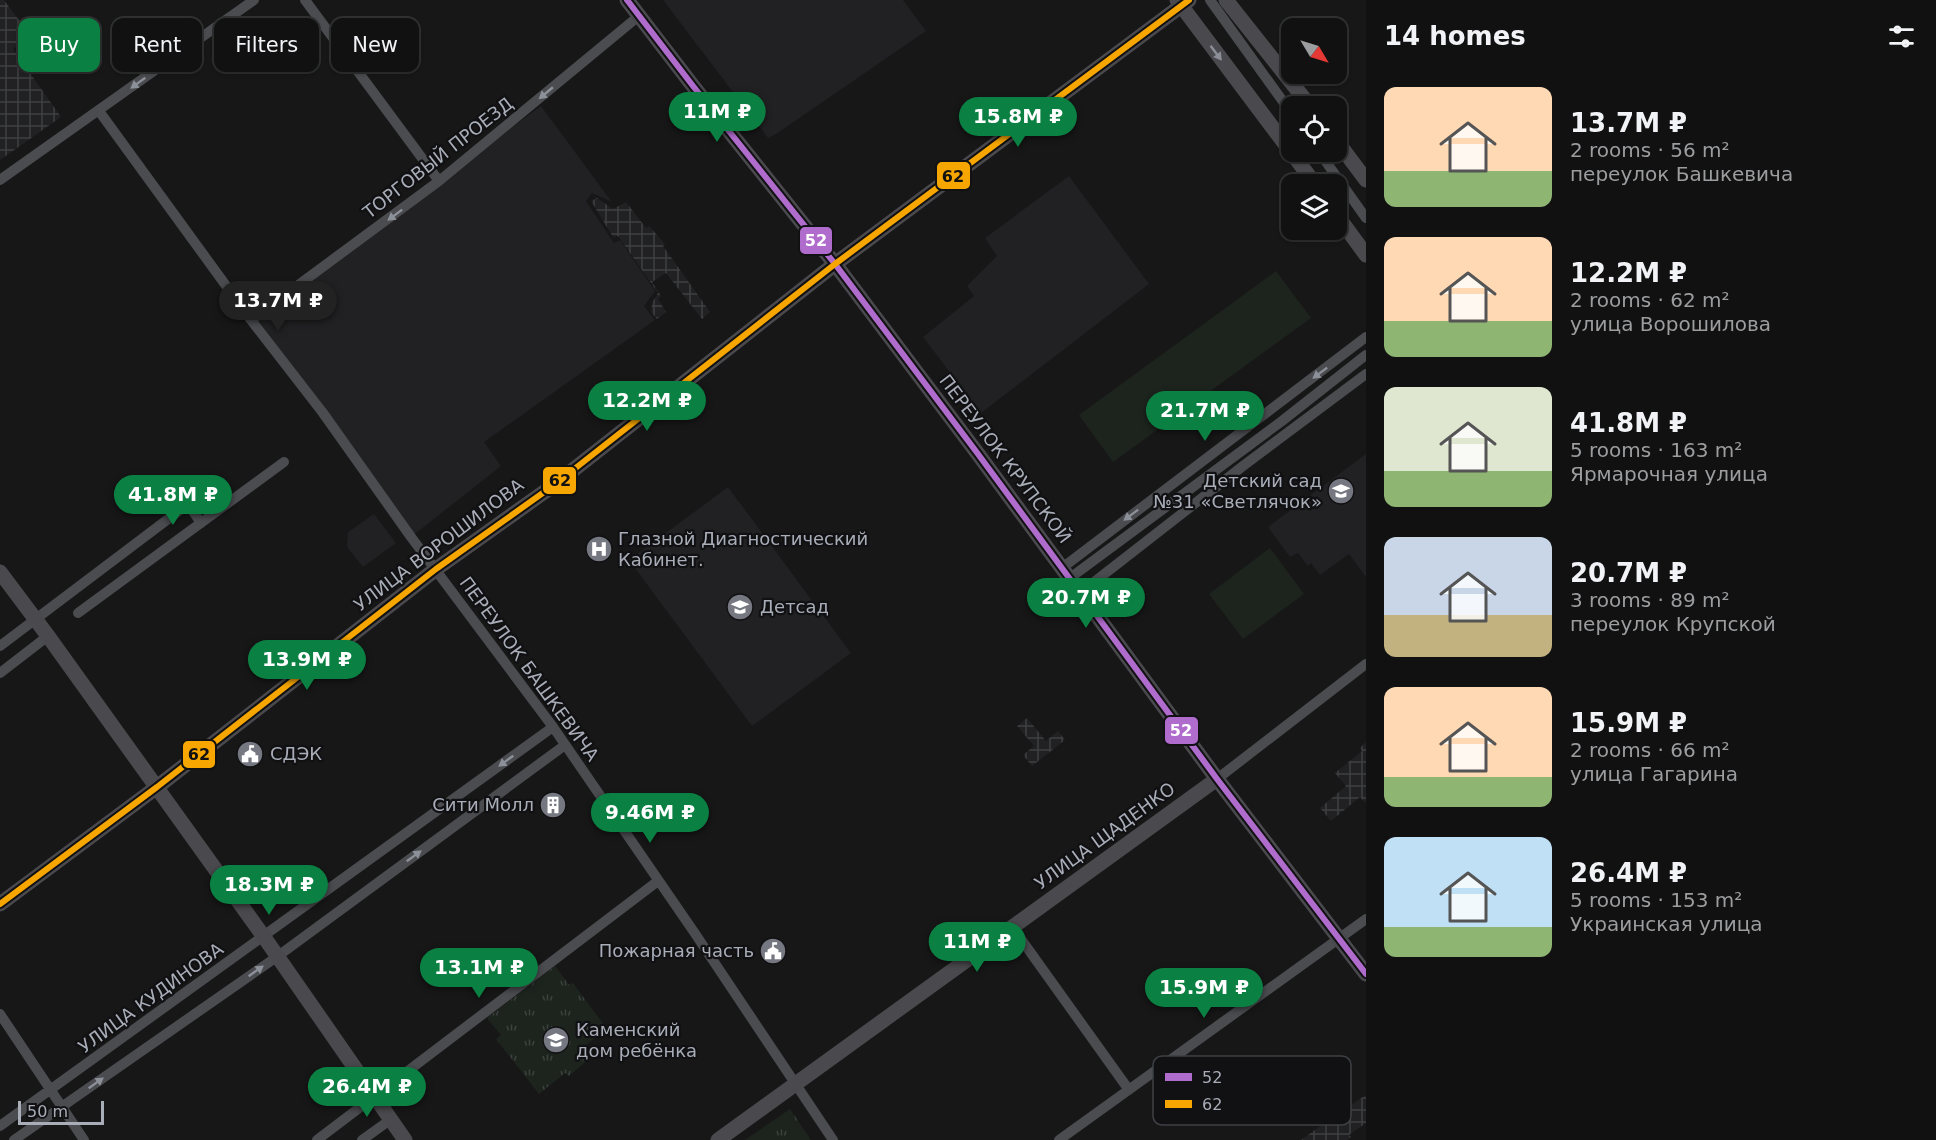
<!DOCTYPE html>
<meta charset="utf-8">
<style>
:root{--surface:#111;--page:#1a1a1a;--text:#f1f3f6;--muted:#9c9d9f;--line:#303131;--accent:#0b8043}
body{margin:0;font-family:"DejaVu Sans",sans-serif;background:var(--page);color:var(--text);height:100vh;display:flex;flex-direction:column;font-size:22px;white-space:nowrap}
*{box-sizing:border-box;margin:0}
p{font-size:20px;color:var(--muted)}
.icon{flex:none;width:33px;height:33px;fill:none;stroke:currentColor;stroke-width:2;stroke-linecap:round;stroke-linejoin:round}
.map{position:relative;flex:1;overflow:hidden}
.panel{display:flex;flex-direction:column;background:var(--surface);width:570px}
.panel>*{flex:none}
.hud{position:absolute;left:18px;top:18px;width:570px;height:54px;display:flex;gap:12px}
.needle{width:39px;rotate:128deg}
.buttons{position:absolute;left:1281px;top:18px;display:grid;gap:12px}
.buttons a{display:grid;place-items:center;width:66px;height:66px;border-radius:12px;background:var(--surface);box-shadow:0 2px 4px #0004,0 0 0 2px var(--line);font-size:30px}
.scale{position:absolute;left:18px;bottom:15px;width:86px;box-sizing:border-box;padding-left:6px;border:3px solid #a8adb8;border-top:0;font-size:16px;line-height:21px;white-space:nowrap;color:#a8adb8;-webkit-text-stroke:4px #111113;paint-order:stroke}
.price{position:absolute;translate:-50% -51px;padding:0 14px;border-radius:21px;background:var(--accent);color:#fff;font-size:20px;line-height:39px;filter:drop-shadow(0 2px 3px #0008)}
.price::after{content:'';position:absolute;left:50%;top:36px;width:18px;height:14px;margin-left:-9px;background:inherit;clip-path:polygon(0 0,100% 0,50% 100%)}
.price.on{background:#222;color:#fff}
ul{padding:0;list-style:none}
li{display:flex;align-items:center;gap:18px;height:150px;padding:0 18px}
li span{display:grid;place-items:center;flex:none;width:168px;height:120px;border-radius:12px;color:#555}
li>.icon{margin-inline-start:auto}
span .icon{width:72px;height:72px;fill:#fffc;stroke-width:1}
li b{font-size:26px}
h2{display:flex;justify-content:space-between;align-items:center;height:72px;padding:0 18px;font-size:26px}
.pill{padding:0 21px;border-radius:12px;background:var(--surface);box-shadow:0 2px 4px #0004,0 0 0 2px var(--line);font-size:21px;line-height:54px}
.pill.on{background:var(--accent);color:#fff}
main{display:flex;flex:1;min-height:0}
.map>svg:first-child{display:block}
.built{fill:#212123}
.industrial{fill:url(#industrial-grid)}
.grass{fill:url(#grass-tufts)}
.pitch{fill:#1d241e}
.lines{fill:none;stroke-linecap:round;stroke-linejoin:round}
.street{stroke:#4b4c50;stroke-width:10}
.secondary{stroke:#4a4a4e;stroke-width:15}
.bus-1-casing{stroke:#111113;stroke-width:10}
.bus-2-casing{stroke:#111113;stroke-width:10}
.bus-1{stroke:#b06ccc;stroke-width:6}
.bus-2{stroke:#f7a600;stroke-width:6}
.oneway{fill:#8c8f98}
.oneway2{fill:#8c9099}
.labels{text-anchor:middle;stroke-width:4.5;stroke-linejoin:round;paint-order:stroke}
.street-label{font-size:18px;fill:#a8adb8;stroke:#111113}
.poi-label{font-size:18px;fill:#a8adb8;stroke:#111113;text-anchor:start}
.key{fill:#111113;stroke:#3e4045;stroke-width:1.5}
.key-label{font-size:16px;fill:#a8adb8}
.line-badge{stroke:#111113;stroke-width:2}
.badge-label{font-size:16px;text-anchor:middle;font-weight:bold;fill:#fff}
.pale-badge-label{font-size:16px;text-anchor:middle;font-weight:bold;fill:#111}
</style>
<main>
<div class="map">
<svg width="1366" height="1140" viewBox="0 0 1366 1140">
<defs>
<pattern id="industrial-grid" width="8" height="8" patternUnits="userSpaceOnUse" patternTransform="scale(1.5)"><rect width="8" height="8" fill="#212123"/><path d="M0 4h8M4 0v8" fill="none" stroke="#3e3f41"/></pattern>
<pattern id="grass-tufts" width="24" height="20" patternUnits="userSpaceOnUse" patternTransform="scale(1.5)"><rect width="24" height="20" fill="#1d241e"/><path d="M3 7l-1-3M5 7V3M7 7l1-3M15 17l-1-3M17 17v-4M19 17l1-3" fill="none" stroke="#3b413d"/></pattern>
</defs>
<rect width="100%" height="100%" fill="#171717"/>
<!-- built -->
<path class="built" d="M 663,0 L 903,0 L 926,31 L 776,134 L 768,138 Z
M 541,106 L 612,202 L 592,193 L 586,201 L 614,243 L 620,240 L 655,291 L 644,306 L 655,320 L 484,442 L 501,466 L 411,537 L 251,320 Z
M 1069,176 L 1149,284 L 981,413 L 923,337 L 974,296 L 967,286 L 997,256 L 985,238 Z
M 1366,454 L 1366,577 L 1349,554 L 1320,575 L 1311,563 L 1308,566 L 1298,553 L 1290,557 L 1268,527 Z
M 728,487 L 851,653 L 752,726 L 629,560 Z
M 374,514 L 396,543 L 363,567 L 347,547 L 348,532 Z"/>
<!-- industrial -->
<path class="industrial" d="M 0,0 L 4,0 L 30,35 L 13,49 L 61,117 L 0,160 Z
M 597,198 L 613,209 L 626,202 L 646,228 L 649,226 L 665,244 L 663,246 L 710,312 L 702,319 L 666,273 L 652,282 L 661,296 L 658,299 L 666,312 L 657,319 L 651,312 L 652,303 L 658,293 L 618,236 L 613,237 L 591,201 Z
M 1027,718 L 1046,741 L 1058,731 L 1065,740 L 1032,766 L 1023,755 L 1034,746 L 1017,726 Z
M 1366,742 L 1366,803 L 1360,797 L 1331,821 L 1320,808 L 1346,786 L 1335,773 L 1362,751 L 1360,748 Z
M 1366,1095 L 1366,1123 L 1349,1135 L 1351,1137 L 1347,1140 L 1301,1140 L 1341,1111 L 1334,1101 L 1341,1096 L 1349,1106 Z"/>
<!-- grass -->
<path class="grass" d="M 555,966 L 569,985 L 573,983 L 607,1029 L 582,1048 L 590,1058 L 569,1076 L 565,1073 L 539,1094 L 496,1039 L 501,1035 L 487,1018 Z
M 790,1109 L 811,1140 L 745,1140 Z"/>
<!-- pitch -->
<path class="pitch" d="M 1276,271 L 1311,318 L 1113,462 L 1079,415 Z
M 1270,548 L 1304,594 L 1243,639 L 1209,594 Z"/>
<g class="lines">
<!-- street -->
<path class="street" d="M 305,0 L 439,181
M 1210,0 L 1292,114
M 99,111 L 251,320 L 323,413 L 411,537 L 553,727 L 694,932 L 833,1140
M 1319,152 L 1366,218
M 0,180 L 254,0
M 251,320 L 439,181 L 640,15
M 1062,568 L 1366,337
M 1070,578 L 1282,421 L 1366,355
M 1080,593 L 1243,466 L 1366,374
M 78,613 L 284,462
M 0,646 L 188,504 L 201,523
M 0,673 L 48,636
M 1217,779 L 1366,664
M 1013,928 L 1129,1090
M 0,1014 L 84,1140
M 0,1126 L 553,727
M 14,1140 L 278,956 L 565,745
M 317,1140 L 658,881
M 362,1140 L 390,1120
M 1059,1140 L 1366,919"/>
<!-- secondary -->
<path class="secondary" d="M 627,0 L 693,86 L 835,264 L 978,454 L 1217,779 L 1366,974
M 1177,0 L 1315,184
M 1226,0 L 1310,106
M 1336,140 L 1366,180
M 1336,214 L 1366,255
M 0,572 L 48,636 L 264,937 L 405,1140
M 0,904 L 157,787 L 436,569 L 554,485 L 835,264 L 1189,0
M 718,1140 L 1217,779"/>
<defs>
<path id="bus-1" d="M 627,0 L 693,86 L 835,264 L 978,454 L 1217,779 L 1366,974"/>
<path id="bus-2" d="M 0,904 L 157,787 L 436,569 L 554,485 L 835,264 L 1189,0"/>
</defs>
<!-- bus-1 casing -->
<use href="#bus-1" class="bus-1-casing"/>
<!-- bus-2 casing -->
<use href="#bus-2" class="bus-2-casing"/>
<!-- bus-1 -->
<use href="#bus-1" class="bus-1"/>
<!-- bus-2 -->
<use href="#bus-2" class="bus-2"/>
</g>
<!-- one-way arrows -->
<defs><path id="oneway-solid" d="M-6-.8H1V-3.2L6.5 0L1 3.2V.8H-6Z" transform="scale(1.5)"/></defs>
<use class="oneway" href="#oneway-solid" transform="translate(1216 53) rotate(53)"/>
<g class="oneway2">
<use href="#oneway-solid" transform="translate(138 83) rotate(144)"/>
<use href="#oneway-solid" transform="translate(546 93) rotate(140)"/>
<use href="#oneway-solid" transform="translate(395 215) rotate(143)"/>
<use href="#oneway-solid" transform="translate(1320 373) rotate(143)"/>
<use href="#oneway-solid" transform="translate(1131 515) rotate(143)"/>
<use href="#oneway-solid" transform="translate(506 761) rotate(144)"/>
<use href="#oneway-solid" transform="translate(414 856) rotate(-36)"/>
<use href="#oneway-solid" transform="translate(256 971) rotate(-35)"/>
<use href="#oneway-solid" transform="translate(96 1083) rotate(-35)"/>
</g>
<!-- icons -->
<defs>
<symbol id="school-disc" viewBox="-11 -11 22 22"><circle r="9.5" fill="#757880" stroke="#111113"/><path d="M0-5L7-2L0 1L-7-2ZM-4 1L0 2.5L4 1V4Q0 6-4 4Z" fill="#fff"/></symbol>
<symbol id="hospital-disc" viewBox="-11 -11 22 22"><circle r="9.5" fill="#757880" stroke="#111113"/><path d="M-5-5h3v3.5h4V-5h3V5h-3V1.5h-4V5h-3Z" fill="#fff"/></symbol>
<symbol id="civic-disc" viewBox="-11 -11 22 22"><circle r="9.5" fill="#757880" stroke="#111113"/><path d="M-.6-6.5H3V-4.5H.6V-3L4-1V1h2V6H-6V1h2V-1L-.6-3ZM-1.2 2.5V6h2.4V2.5Z" fill="#fff"/></symbol>
<symbol id="building-disc" viewBox="-11 -11 22 22"><circle r="9.5" fill="#757880" stroke="#111113"/><path d="M-4-6H4V6H1V3H-1V6H-4ZM-2.5-4.3h1.7v1.8h-1.7ZM.8-4.3h1.7v1.8H.8ZM-2.5-1h1.7V.8h-1.7ZM.8-1h1.7V.8H.8Z" fill="#fff"/></symbol>
</defs>
<g fill-rule="evenodd">
<use href="#school-disc" x="1326" y="476" width="30" height="30"/>
<use href="#hospital-disc" x="584" y="534" width="30" height="30"/>
<use href="#school-disc" x="725" y="592" width="30" height="30"/>
<use href="#civic-disc" x="235" y="739" width="30" height="30"/>
<use href="#building-disc" x="538" y="790" width="30" height="30"/>
<use href="#civic-disc" x="758" y="936" width="30" height="30"/>
<use href="#school-disc" x="541" y="1025" width="30" height="30"/>
</g>
<g class="labels">
<!-- street labels -->
<g class="street-label">
<text transform="translate(438 158) rotate(-38)" y="6">ТОРГОВЫЙ ПРОЕЗД</text>
<text transform="translate(1005 459) rotate(53)" y="6">ПЕРЕУЛОК КРУПСКОЙ</text>
<text transform="translate(439 545) rotate(-37)" y="6">УЛИЦА ВОРОШИЛОВА</text>
<text transform="translate(529 669) rotate(54)" y="6">ПЕРЕУЛОК БАШКЕВИЧА</text>
<text transform="translate(1105 836) rotate(-36)" y="6">УЛИЦА ЩАДЕНКО</text>
<text transform="translate(151 998) rotate(-36)" y="6">УЛИЦА КУДИНОВА</text>
</g>
<!-- poi labels -->
<g class="poi-label">
<text x="1322" y="487" text-anchor="end">Детский сад<tspan x="1322" dy="21">№31 «Светлячок»</tspan></text>
<text x="618" y="545">Глазной Диагностический<tspan x="618" dy="21">Кабинет.</tspan></text>
<text x="760" y="613">Детсад</text>
<text x="270" y="760">СДЭК</text>
<text x="534" y="811" text-anchor="end">Сити Молл</text>
<text x="754" y="957" text-anchor="end">Пожарная часть</text>
<text x="576" y="1036">Каменский<tspan x="576" dy="21">дом ребёнка</tspan></text>
</g>
</g>
<!-- legend -->
<rect x="1153" y="1056" width="198" height="69" rx="9" class="key"/>
<rect x="1165" y="1073" width="27" height="8" fill="#b06ccc"/>
<rect x="1165" y="1100" width="27" height="8" fill="#f7a600"/>
<g class="key-label">
<text x="1202" y="1083">52</text>
<text x="1202" y="1110">62</text>
</g>
<g class="line-badge">
<rect x="936" y="161" width="35" height="29" rx="6" fill="#f7a600"/>
<rect x="799" y="226" width="34" height="29" rx="6" fill="#b06ccc"/>
<rect x="542" y="466" width="35" height="29" rx="6" fill="#f7a600"/>
<rect x="1164" y="716" width="35" height="29" rx="6" fill="#b06ccc"/>
<rect x="182" y="740" width="34" height="29" rx="6" fill="#f7a600"/>
</g>
<g class="badge-label">
<text x="816" y="246">52</text>
<text x="1181" y="736">52</text>
</g>
<g class="pale-badge-label">
<text x="953" y="182">62</text>
<text x="560" y="486">62</text>
<text x="199" y="760">62</text>
</g>
</svg>
<div class="buttons">
<a><svg class="needle" viewBox="-14 -14 28 28"><path d="M0-13l5 13h-10z" fill="#e53935"/><path d="M0 13l5-13h-10z" fill="#9c9d9f"/></svg></a>
<a><svg class="icon" aria-label="locate" viewBox="0 0 24 24"><circle cx="12" cy="12" r="6"/><path d="M12 2v4M12 18v4M2 12h4M18 12h4"/></svg></a>
<a><svg class="icon" aria-label="layers" viewBox="0 0 24 24"><path d="M12 4l9 5-9 5-9-5zM3 14l9 5 9-5"/></svg></a>
</div>
<div class="scale">50 m</div>
<b class="price" style="left:717px;top:143px">11M ₽</b>
<b class="price" style="left:1018px;top:148px">15.8M ₽</b>
<b class="price on" style="left:278px;top:332px">13.7M ₽</b>
<b class="price" style="left:647px;top:432px">12.2M ₽</b>
<b class="price" style="left:1205px;top:442px">21.7M ₽</b>
<b class="price" style="left:173px;top:526px">41.8M ₽</b>
<b class="price" style="left:1086px;top:629px">20.7M ₽</b>
<b class="price" style="left:307px;top:691px">13.9M ₽</b>
<b class="price" style="left:650px;top:844px">9.46M ₽</b>
<b class="price" style="left:269px;top:916px">18.3M ₽</b>
<b class="price" style="left:977px;top:973px">11M ₽</b>
<b class="price" style="left:479px;top:999px">13.1M ₽</b>
<b class="price" style="left:1204px;top:1019px">15.9M ₽</b>
<b class="price" style="left:367px;top:1118px">26.4M ₽</b>
<div class="hud">
<a class="pill on">Buy</a>
<a class="pill">Rent</a>
<a class="pill">Filters</a>
<a class="pill">New</a>
</div>
</div>
<section class="panel">
<h2>14 homes<svg class="icon" aria-label="filters" viewBox="0 0 24 24"><path d="M4 7h16M4 17h16"/><circle cx="9" cy="7" r="2"/><circle cx="15" cy="17" r="2"/></svg></h2>
<ul>
<li><span style="background:linear-gradient(#ffd9b3 70%,#8fb573 0)"><svg class="icon" aria-label="home" viewBox="0 0 24 24"><path d="M3 11l9-7 9 7M6 9v11h12V9"/></svg></span><div><b>13.7M ₽</b><p>2 rooms · 56 m²</p><p>переулок Башкевича</p></div></li>
<li><span style="background:linear-gradient(#ffd9b3 70%,#8fb573 0)"><svg class="icon" aria-label="home" viewBox="0 0 24 24"><path d="M3 11l9-7 9 7M6 9v11h12V9"/></svg></span><div><b>12.2M ₽</b><p>2 rooms · 62 m²</p><p>улица Ворошилова</p></div></li>
<li><span style="background:linear-gradient(#dfe7d0 70%,#8fb573 0)"><svg class="icon" aria-label="home" viewBox="0 0 24 24"><path d="M3 11l9-7 9 7M6 9v11h12V9"/></svg></span><div><b>41.8M ₽</b><p>5 rooms · 163 m²</p><p>Ярмарочная улица</p></div></li>
<li><span style="background:linear-gradient(#c9d6e8 65%,#c2b280 0)"><svg class="icon" aria-label="home" viewBox="0 0 24 24"><path d="M3 11l9-7 9 7M6 9v11h12V9"/></svg></span><div><b>20.7M ₽</b><p>3 rooms · 89 m²</p><p>переулок Крупской</p></div></li>
<li><span style="background:linear-gradient(#ffd9b3 75%,#8fb573 0)"><svg class="icon" aria-label="home" viewBox="0 0 24 24"><path d="M3 11l9-7 9 7M6 9v11h12V9"/></svg></span><div><b>15.9M ₽</b><p>2 rooms · 66 m²</p><p>улица Гагарина</p></div></li>
<li><span style="background:linear-gradient(#bfe0f5 75%,#8fb573 0)"><svg class="icon" aria-label="home" viewBox="0 0 24 24"><path d="M3 11l9-7 9 7M6 9v11h12V9"/></svg></span><div><b>26.4M ₽</b><p>5 rooms · 153 m²</p><p>Украинская улица</p></div></li>
</ul>
</section>
</main>
